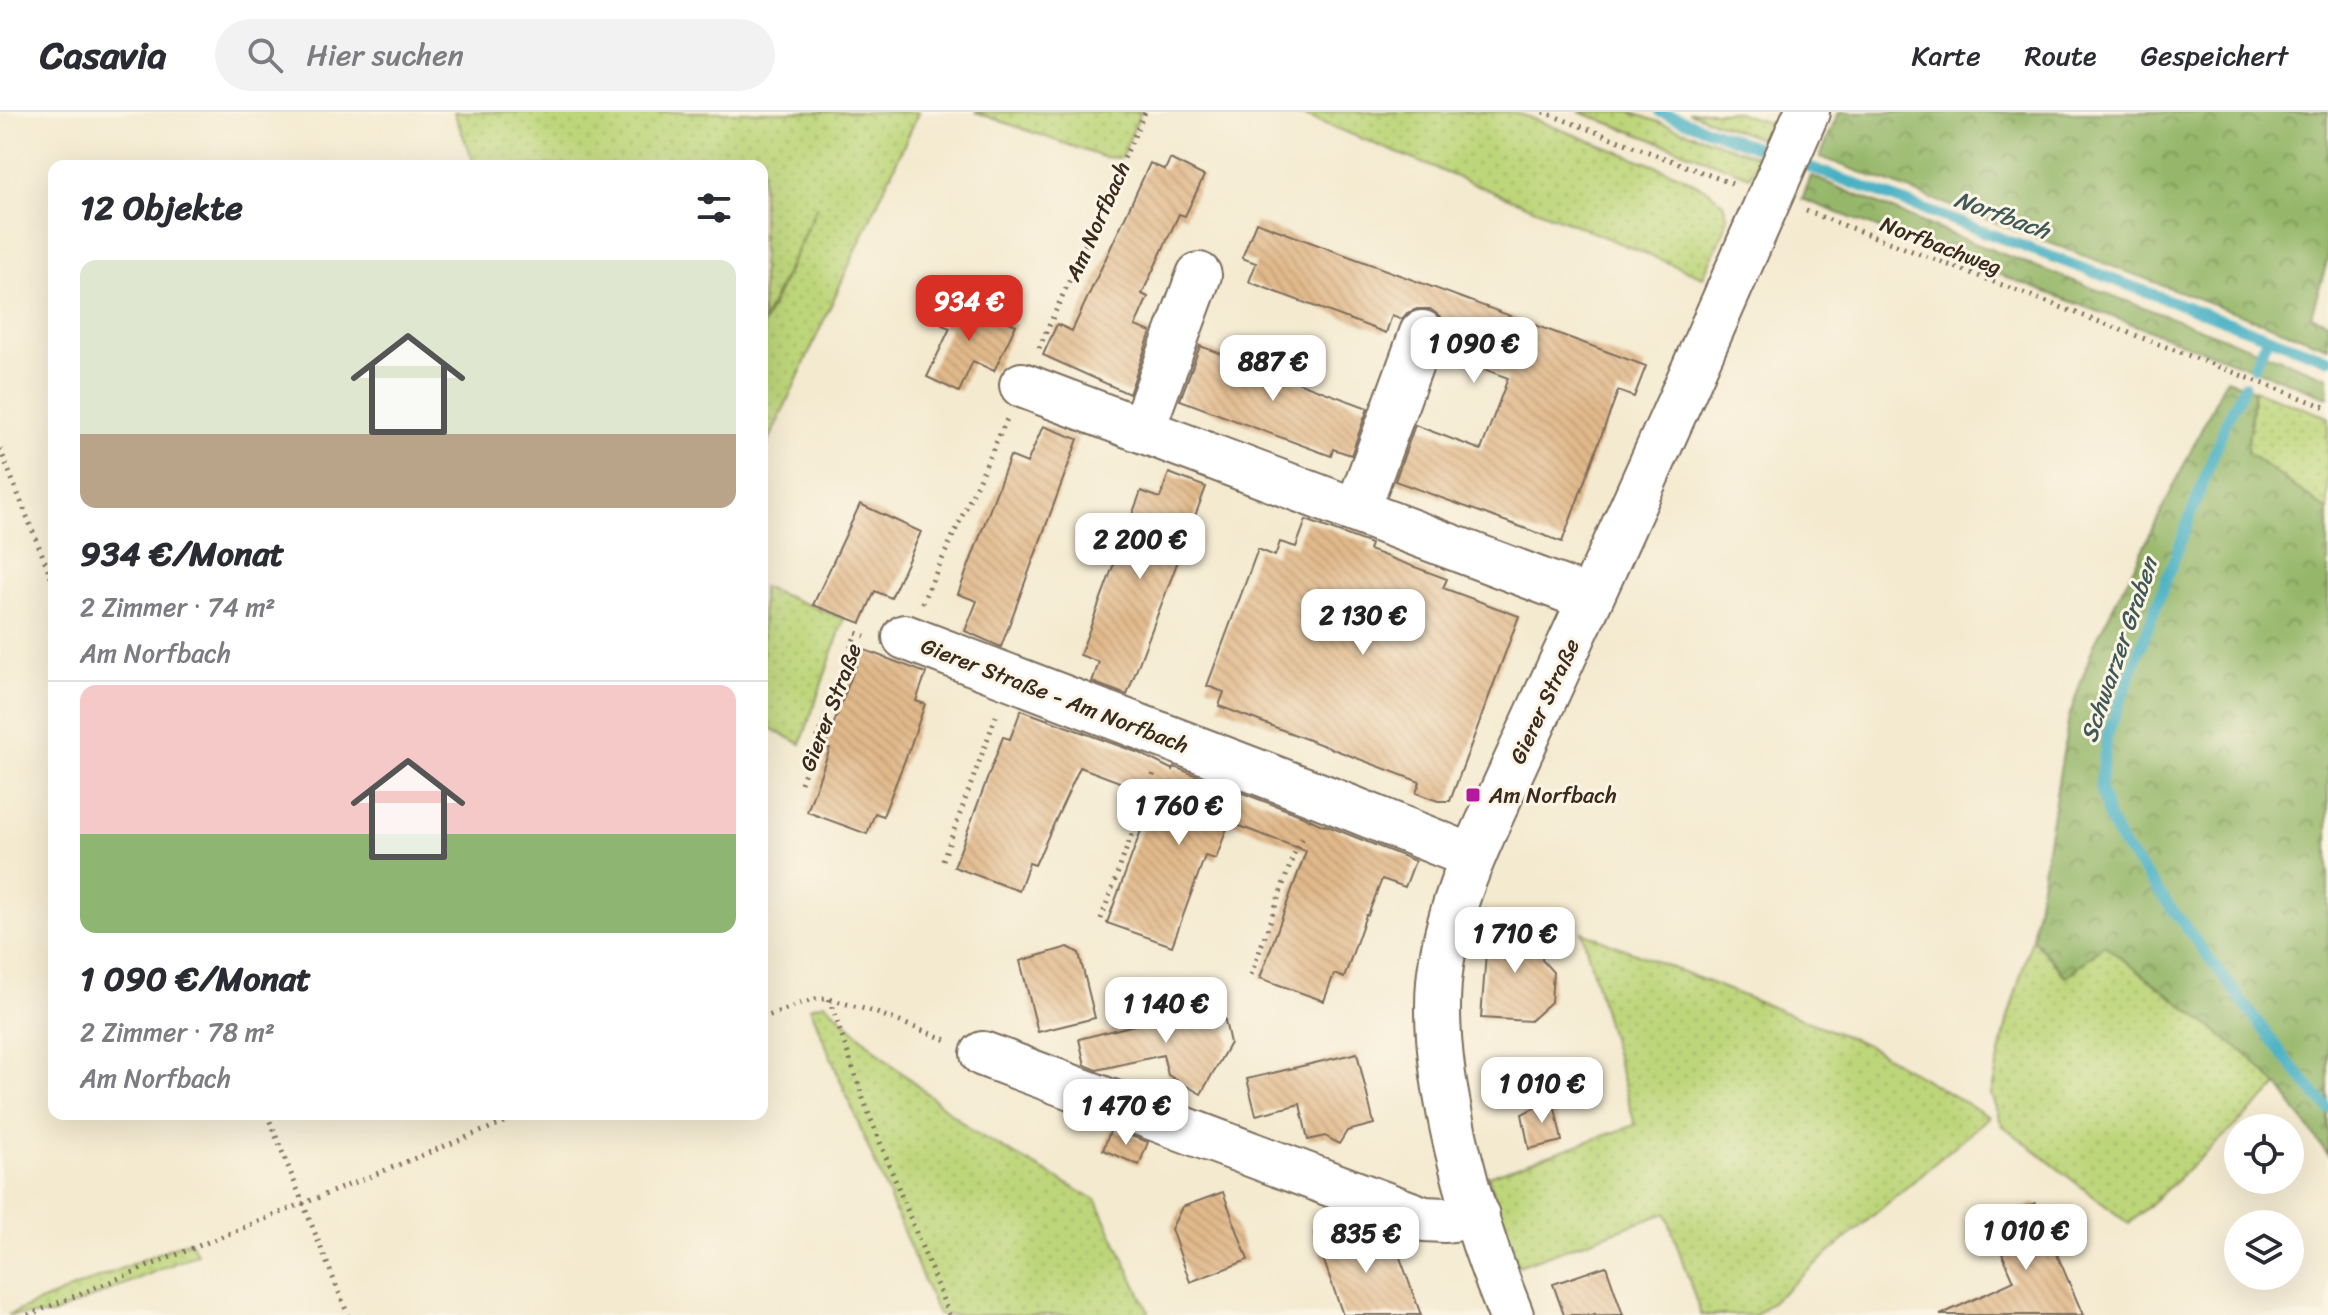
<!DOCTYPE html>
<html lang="de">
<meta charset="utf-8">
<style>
:root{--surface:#fff;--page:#f2f2f3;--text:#2b2b33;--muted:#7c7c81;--line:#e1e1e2;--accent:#d93025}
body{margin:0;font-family:Sriracha,sans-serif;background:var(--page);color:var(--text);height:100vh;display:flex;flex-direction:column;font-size:30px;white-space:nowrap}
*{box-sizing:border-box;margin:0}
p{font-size:26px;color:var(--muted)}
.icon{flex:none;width:44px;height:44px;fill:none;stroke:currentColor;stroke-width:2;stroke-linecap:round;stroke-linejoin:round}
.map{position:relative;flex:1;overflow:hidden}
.side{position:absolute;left:48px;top:48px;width:720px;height:960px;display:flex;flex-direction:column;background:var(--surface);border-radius:16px;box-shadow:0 8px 32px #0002}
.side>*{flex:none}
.controls{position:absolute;left:2224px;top:1002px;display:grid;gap:16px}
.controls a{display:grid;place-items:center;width:80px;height:80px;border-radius:50%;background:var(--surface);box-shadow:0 8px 32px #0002;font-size:40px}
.price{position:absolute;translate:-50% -68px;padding:0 18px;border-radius:16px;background:#fff;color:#222;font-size:26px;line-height:52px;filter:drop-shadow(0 2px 4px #0008)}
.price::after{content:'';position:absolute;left:50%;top:48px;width:24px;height:18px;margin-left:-12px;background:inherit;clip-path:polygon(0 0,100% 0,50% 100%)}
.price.active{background:var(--accent);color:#fff}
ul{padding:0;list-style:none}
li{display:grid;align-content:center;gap:16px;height:424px;padding:0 32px}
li+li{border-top:2px solid var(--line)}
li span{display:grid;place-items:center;height:248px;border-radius:16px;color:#555}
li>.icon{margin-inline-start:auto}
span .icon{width:144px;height:144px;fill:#fffc;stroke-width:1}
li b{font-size:34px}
h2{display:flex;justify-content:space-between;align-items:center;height:96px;padding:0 32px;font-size:34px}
header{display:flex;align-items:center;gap:48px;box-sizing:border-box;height:112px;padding:0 40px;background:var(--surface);border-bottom:2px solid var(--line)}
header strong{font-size:38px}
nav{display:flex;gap:44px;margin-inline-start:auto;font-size:28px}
.search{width:560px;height:72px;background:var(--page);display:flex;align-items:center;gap:20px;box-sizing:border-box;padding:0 28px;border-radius:44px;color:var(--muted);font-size:30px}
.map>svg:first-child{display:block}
.grass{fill:url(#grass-dots);stroke:#7c804c;stroke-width:2}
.forest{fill:url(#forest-crowns);stroke:#687044;stroke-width:2}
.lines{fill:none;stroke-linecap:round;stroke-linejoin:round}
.stream{stroke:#46b0c4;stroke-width:11}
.building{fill:url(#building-back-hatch)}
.minor-casing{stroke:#7c6d5c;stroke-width:48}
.path{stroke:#7c6d5c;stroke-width:5;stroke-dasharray:2 6;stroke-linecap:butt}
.minor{stroke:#fff;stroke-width:44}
.poi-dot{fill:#b5179e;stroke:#fcf5e5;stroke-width:3}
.labels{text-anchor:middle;stroke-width:6;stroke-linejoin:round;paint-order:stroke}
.street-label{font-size:22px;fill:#3b2a1e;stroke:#fcf5e5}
.poi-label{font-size:22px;fill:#3b2a1e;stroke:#fcf5e5;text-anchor:start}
.water-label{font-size:24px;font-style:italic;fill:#3f5958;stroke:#fcf5e5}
</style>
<header>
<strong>Casavia</strong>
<div class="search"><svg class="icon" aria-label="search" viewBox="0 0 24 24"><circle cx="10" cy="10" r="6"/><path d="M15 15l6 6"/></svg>Hier suchen</div>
<nav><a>Karte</a><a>Route</a><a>Gespeichert</a></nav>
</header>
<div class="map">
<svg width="2328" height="1203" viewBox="0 0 2328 1203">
<defs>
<pattern id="grass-dots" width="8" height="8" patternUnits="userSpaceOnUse" patternTransform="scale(2)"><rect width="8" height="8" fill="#bdd67a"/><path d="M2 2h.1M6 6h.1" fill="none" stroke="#a3b869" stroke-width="1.8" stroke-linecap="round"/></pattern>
<pattern id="forest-crowns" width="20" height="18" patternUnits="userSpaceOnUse" patternTransform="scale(2)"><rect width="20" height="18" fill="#96b76a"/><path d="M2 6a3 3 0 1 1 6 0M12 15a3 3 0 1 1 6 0" fill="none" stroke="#7c9557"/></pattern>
<pattern id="building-back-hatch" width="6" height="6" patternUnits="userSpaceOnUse" patternTransform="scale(2)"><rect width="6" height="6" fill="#e1b98b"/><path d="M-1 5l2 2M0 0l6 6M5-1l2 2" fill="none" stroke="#c29f78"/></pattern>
</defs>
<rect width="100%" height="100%" fill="#fcf5e5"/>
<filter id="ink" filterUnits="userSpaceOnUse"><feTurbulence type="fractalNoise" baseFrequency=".0125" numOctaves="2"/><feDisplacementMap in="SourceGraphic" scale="16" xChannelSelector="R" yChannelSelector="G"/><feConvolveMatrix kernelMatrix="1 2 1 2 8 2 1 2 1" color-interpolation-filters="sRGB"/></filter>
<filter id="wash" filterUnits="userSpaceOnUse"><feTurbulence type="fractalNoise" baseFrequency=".006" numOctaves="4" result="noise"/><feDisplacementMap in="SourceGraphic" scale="32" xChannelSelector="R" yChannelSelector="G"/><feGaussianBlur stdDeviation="1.8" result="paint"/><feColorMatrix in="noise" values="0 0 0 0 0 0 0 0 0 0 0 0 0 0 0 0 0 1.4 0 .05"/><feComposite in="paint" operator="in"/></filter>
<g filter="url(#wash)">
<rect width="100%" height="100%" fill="#f4ead0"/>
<!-- grass -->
<path class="grass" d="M 454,0 L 919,0 L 762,344 L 762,216 L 817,94 L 762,212 L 762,54 L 475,54 Z
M 975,0 L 1141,0 L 1121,46 L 1103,45 Z
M 1282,0 L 1515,0 L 1679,63 L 1709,79 L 1723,91 L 1728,105 L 1724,119 L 1703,165 L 1306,4 Z
M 1579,0 L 1630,0 L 1759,45 L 1750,64 Z
M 1688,0 L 1737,0 L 1774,13 L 1766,29 Z
M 2254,278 L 2328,305 L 2328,399 L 2247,340 Z
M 762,475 L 844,507 L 801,632 L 762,612 Z
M 1582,820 L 1865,932 L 1989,1005 L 1756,1203 L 1701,1203 L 1666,1101 L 1518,1154 L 1488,1064 L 1635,1013 Z
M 2032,826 L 2066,865 L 2104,832 L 2251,946 L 2278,974 L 2129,1112 L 2002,1013 L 1991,983 L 2008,906 Z
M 825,891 L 891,952 L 974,1020 L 1097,1089 L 1150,1203 L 938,1203 L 810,895 Z
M 190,1128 L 197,1142 L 51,1203 L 8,1203 Z"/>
<!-- forest -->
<path class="forest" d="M 1839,0 L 2328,0 L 2328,147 L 2311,203 L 2328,210 L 2328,235 L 1820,45 Z
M 1811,64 L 1955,124 L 2328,265 L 2328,285 L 1944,142 L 1802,87 Z
M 2226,267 L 2254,278 L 2247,340 L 2328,399 L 2328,1043 L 2278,974 L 2251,946 L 2104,833 L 2066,865 L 2032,826 L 2069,605 L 2094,532 L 2138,447 Z"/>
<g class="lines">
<!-- stream -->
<path class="stream" d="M 1660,0 L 1780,44
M 1796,50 L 2328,247
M 2254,255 L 2268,225
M 2245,273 L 2226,310 L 2107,624 L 2100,674 L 2108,704 L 2120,729 L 2286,947 L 2328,997"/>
</g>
<g id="blocks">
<!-- building -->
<path class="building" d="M 1170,47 L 1204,64 L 1185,104 L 1179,102 L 1142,182 L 1148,185 L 1135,214 L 1151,220 L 1129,282 L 1043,243 L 1057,212 L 1072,219 L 1150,51 L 1165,58 Z
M 1256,110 L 1646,254 L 1634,285 L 1618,279 L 1562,430 L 1395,369 L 1415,313 L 1481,338 L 1508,266 L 1450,244 L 1457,226 L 1446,222 L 1446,216 L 1442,206 L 1430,197 L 1417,197 L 1407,201 L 1402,207 L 1392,203 L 1386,221 L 1249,170 L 1256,151 L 1242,146 Z
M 954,185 L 1016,213 L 994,259 L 973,249 L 959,280 L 927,265 L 950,216 L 942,213 Z
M 1200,234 L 1368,296 L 1351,343 L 1333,337 L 1331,344 L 1180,288 Z
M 1043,314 L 1078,327 L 1001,535 L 965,519 L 977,489 L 958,482 L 1010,344 L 1027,351 Z
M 1169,361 L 1206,375 L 1127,583 L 1092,570 L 1099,550 L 1080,543 L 1141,379 L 1160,386 Z
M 860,392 L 921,420 L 891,486 L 875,479 L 861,511 L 813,493 Z
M 1306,408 L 1371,432 L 1369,438 L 1447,467 L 1443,476 L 1519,504 L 1450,689 L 1438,689 L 1416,681 L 1420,670 L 1219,594 L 1224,580 L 1207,574 L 1258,437 L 1275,444 L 1280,430 L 1296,435 Z
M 862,537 L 926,561 L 916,589 L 925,592 L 910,635 L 883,704 L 875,701 L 867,722 L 807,700 L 830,636 L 825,635 Z
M 1021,598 L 1139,641 L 1173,658 L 1174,655 L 1303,704 L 1324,714 L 1325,713 L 1415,749 L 1405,775 L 1382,767 L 1368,803 L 1366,803 L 1344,866 L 1334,862 L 1324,889 L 1260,866 L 1306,739 L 1229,710 L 1216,747 L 1205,744 L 1172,834 L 1107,811 L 1154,683 L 1080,655 L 1035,753 L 1029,751 L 1019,779 L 954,755 L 1003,625 L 1010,627 Z
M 1504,803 L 1534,816 L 1525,837 L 1543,838 L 1542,848 L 1553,860 L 1551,890 L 1530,909 L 1481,906 L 1486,841 Z
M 1068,835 L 1079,841 L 1095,906 L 1038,920 L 1020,849 Z
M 1221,891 L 1230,931 L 1201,982 L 1168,963 L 1163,943 L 1097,958 L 1085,953 L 1079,927 Z
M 1357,941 L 1374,1012 L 1347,1019 L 1339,1032 L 1325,1024 L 1308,1028 L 1300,992 L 1256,1003 L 1247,967 Z
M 1553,986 L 1562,1029 L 1529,1037 L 1522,1002 Z
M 1111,1017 L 1148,1030 L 1139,1053 L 1103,1038 Z
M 1223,1080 L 1248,1148 L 1190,1170 L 1171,1117 L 1182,1095 Z
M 2035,1091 L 2083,1203 L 1940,1203 L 2014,1169 L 1989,1111 Z
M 1346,1109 L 1352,1125 L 1361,1121 L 1368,1139 L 1394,1129 L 1421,1203 L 1343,1203 L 1314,1121 Z
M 1606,1154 L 1623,1203 L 1564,1203 L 1553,1172 Z"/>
</g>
</g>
<g filter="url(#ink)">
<use href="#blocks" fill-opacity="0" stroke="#7c6d5c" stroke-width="2"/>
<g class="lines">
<defs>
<path id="minor" d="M 1022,273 L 1590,487
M 1142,318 L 1199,163
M 1357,399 L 1422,221
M 905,525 L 1321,684 L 1473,745
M 983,942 L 1424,1107 L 1445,1108 L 1477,1104
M 1511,1203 C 1473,1110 1431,970 1439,870 C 1445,802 1474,741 1502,680 C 1525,629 1549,578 1572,527 C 1653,352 1730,176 1807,0"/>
</defs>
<!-- minor casing -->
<use href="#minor" class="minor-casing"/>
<!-- path -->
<path class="path" d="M 1543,0 L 1733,72
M 1806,99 L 2328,296
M 1039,236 L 1145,0
M 0,337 L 54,472
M 922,491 L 1007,307
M 801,671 L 856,521 L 865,524
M 943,748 L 996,604
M 1101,807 L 1154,661
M 1251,863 L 1295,739 L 1305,722
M 829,887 L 868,1000 L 949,1203
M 762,906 L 794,894 L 816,887 L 829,887 L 872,899 L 947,928
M 267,1002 L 348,1203
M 28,1203 L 524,1002"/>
<!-- minor -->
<use href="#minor" class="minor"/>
</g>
</g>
<!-- markers -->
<rect class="poi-dot" x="1465" y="675" width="16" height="16" rx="4"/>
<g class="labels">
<!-- street labels -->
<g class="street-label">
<text transform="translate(1097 109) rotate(-66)" y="8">Am Norfbach</text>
<text transform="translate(1941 133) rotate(21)" y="8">Norfbachweg</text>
<text transform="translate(1055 583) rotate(21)" y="8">Gierer Straße - Am Norfbach</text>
<text transform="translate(1544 589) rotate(-65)" y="8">Gierer Straße</text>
<text transform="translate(830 595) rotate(-69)" y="8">Gierer Straße</text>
</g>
<!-- poi labels -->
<g class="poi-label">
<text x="1489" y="691">Am Norfbach</text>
</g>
<!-- water labels -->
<g class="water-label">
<text transform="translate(2002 103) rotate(20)" y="8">Norfbach</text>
<text transform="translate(2119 538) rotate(-71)" y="8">Schwarzer Graben</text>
</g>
</g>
</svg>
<div class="controls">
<a><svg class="icon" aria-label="locate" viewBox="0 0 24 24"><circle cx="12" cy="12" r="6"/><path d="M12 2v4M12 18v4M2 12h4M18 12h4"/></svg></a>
<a><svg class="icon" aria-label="layers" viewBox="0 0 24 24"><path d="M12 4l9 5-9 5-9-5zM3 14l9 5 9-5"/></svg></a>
</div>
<b class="price active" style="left:969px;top:231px">934 €</b>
<b class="price" style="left:1474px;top:273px">1 090 €</b>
<b class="price" style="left:1273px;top:291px">887 €</b>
<b class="price" style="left:1140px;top:469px">2 200 €</b>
<b class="price" style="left:1363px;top:545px">2 130 €</b>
<b class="price" style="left:1179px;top:735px">1 760 €</b>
<b class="price" style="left:1515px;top:863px">1 710 €</b>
<b class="price" style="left:1166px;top:933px">1 140 €</b>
<b class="price" style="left:1542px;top:1013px">1 010 €</b>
<b class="price" style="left:1126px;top:1035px">1 470 €</b>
<b class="price" style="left:2026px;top:1160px">1 010 €</b>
<b class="price" style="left:1366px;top:1163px">835 €</b>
<section class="side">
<h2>12 Objekte<svg class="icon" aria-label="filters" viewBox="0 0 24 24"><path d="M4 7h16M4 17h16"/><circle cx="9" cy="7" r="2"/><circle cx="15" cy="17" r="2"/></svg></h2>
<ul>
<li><span style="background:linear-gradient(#dfe7d0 70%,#b9a48a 0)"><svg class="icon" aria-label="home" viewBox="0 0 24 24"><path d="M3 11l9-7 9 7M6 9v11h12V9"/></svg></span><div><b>934 €/Monat</b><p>2 Zimmer · 74 m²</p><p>Am Norfbach</p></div></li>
<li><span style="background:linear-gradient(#f6c9c9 60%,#8fb573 0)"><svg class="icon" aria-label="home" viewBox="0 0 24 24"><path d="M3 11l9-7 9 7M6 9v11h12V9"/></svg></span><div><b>1 090 €/Monat</b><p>2 Zimmer · 78 m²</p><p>Am Norfbach</p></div></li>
</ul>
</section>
</div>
